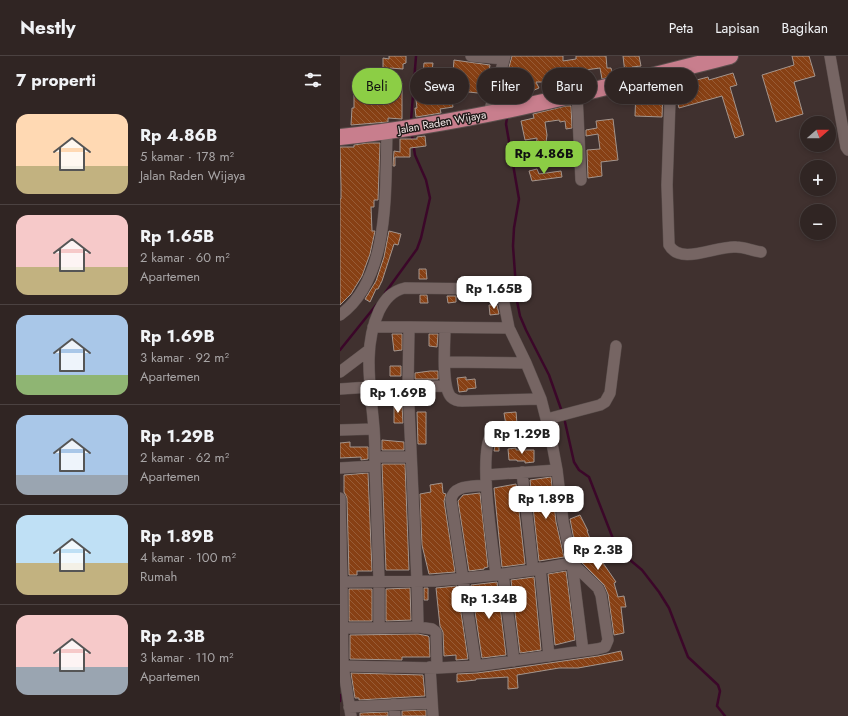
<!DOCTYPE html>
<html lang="id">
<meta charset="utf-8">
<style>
:root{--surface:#302523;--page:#382d2b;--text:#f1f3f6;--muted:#a8a5a6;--line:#4b4241;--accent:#8cce45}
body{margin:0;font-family:Jost,sans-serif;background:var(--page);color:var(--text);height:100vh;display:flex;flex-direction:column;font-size:15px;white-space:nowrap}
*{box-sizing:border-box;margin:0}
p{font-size:13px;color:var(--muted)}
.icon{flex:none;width:22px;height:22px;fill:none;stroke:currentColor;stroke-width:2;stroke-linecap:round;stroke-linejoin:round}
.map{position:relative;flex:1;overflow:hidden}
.panel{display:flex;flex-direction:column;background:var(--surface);width:340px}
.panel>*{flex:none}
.hud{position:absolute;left:12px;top:12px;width:380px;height:36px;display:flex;gap:8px}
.needle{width:26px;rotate:70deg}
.controls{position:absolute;left:460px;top:60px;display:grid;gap:8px}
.controls a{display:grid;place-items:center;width:36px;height:36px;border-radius:50%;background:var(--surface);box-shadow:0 2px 6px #0003,0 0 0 1px var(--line);font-size:20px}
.price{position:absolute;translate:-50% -34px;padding:0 9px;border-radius:8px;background:#fff;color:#222;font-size:13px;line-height:26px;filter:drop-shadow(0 1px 2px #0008)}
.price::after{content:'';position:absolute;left:50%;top:24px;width:12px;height:9px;margin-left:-6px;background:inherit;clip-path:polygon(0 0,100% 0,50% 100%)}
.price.active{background:var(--accent);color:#111}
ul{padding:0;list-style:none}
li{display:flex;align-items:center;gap:12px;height:100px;padding:0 16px}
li+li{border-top:1px solid var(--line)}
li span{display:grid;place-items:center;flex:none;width:112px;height:80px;border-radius:12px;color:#555}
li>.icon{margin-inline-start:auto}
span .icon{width:48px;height:48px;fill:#fffc;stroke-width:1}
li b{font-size:17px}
h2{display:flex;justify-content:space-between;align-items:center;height:48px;padding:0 16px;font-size:17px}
.pill{padding:0 14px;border-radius:18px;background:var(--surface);box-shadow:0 2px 6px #0003,0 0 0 1px var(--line);font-size:14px;line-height:36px}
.pill.active{background:var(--accent);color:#111}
header{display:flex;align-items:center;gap:24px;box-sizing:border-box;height:56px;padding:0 20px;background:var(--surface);border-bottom:1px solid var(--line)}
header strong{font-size:19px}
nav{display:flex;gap:22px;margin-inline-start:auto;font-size:14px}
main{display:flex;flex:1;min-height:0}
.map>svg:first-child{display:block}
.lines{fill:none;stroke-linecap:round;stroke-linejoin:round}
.stream{stroke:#3b0729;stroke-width:2.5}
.building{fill:url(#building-back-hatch);stroke:#a4958d}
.minor-casing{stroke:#5b4f4d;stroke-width:12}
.highway-casing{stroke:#5b4f4d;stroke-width:18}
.minor{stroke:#766563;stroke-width:11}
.highway{stroke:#c87e8d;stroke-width:16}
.labels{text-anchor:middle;stroke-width:3;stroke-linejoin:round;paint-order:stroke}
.street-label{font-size:11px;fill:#f1e7e6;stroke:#221b1a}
</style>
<header>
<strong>Nestly</strong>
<nav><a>Peta</a><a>Lapisan</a><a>Bagikan</a></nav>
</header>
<main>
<section class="panel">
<h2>7 properti<svg class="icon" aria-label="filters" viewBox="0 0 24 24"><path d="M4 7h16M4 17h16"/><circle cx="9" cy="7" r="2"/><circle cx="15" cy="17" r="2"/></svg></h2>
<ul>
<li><span style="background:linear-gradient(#ffd9b3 65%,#c2b280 0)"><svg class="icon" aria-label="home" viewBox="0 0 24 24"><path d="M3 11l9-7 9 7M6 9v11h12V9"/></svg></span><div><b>Rp 4.86B</b><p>5 kamar · 178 m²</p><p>Jalan Raden Wijaya</p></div></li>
<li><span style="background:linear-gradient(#f6c9c9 65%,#c2b280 0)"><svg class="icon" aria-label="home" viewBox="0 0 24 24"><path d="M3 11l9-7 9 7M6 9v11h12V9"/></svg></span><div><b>Rp 1.65B</b><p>2 kamar · 60 m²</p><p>Apartemen</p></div></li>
<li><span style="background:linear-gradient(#a9c7e8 75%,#8fb573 0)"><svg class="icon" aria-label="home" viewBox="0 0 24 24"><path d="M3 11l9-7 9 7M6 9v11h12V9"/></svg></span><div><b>Rp 1.69B</b><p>3 kamar · 92 m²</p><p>Apartemen</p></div></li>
<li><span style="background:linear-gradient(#a9c7e8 75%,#9aa5b1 0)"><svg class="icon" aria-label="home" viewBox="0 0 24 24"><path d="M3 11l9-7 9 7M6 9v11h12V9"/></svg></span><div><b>Rp 1.29B</b><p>2 kamar · 62 m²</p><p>Apartemen</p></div></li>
<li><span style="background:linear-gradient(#bfe0f5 60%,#c2b280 0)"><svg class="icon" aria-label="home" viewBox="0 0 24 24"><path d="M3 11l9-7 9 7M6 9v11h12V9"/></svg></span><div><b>Rp 1.89B</b><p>4 kamar · 100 m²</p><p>Rumah</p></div></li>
<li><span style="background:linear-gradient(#f6c9c9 65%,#9aa5b1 0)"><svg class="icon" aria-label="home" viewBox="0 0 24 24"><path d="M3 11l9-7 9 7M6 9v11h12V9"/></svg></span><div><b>Rp 2.3B</b><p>3 kamar · 110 m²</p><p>Apartemen</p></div></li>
</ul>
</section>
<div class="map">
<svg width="508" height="660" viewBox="0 0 508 660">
<defs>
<pattern id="building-back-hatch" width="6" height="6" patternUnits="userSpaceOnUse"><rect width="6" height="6" fill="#874014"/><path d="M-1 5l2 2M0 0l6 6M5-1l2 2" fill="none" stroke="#985c36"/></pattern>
</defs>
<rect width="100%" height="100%" fill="#40312f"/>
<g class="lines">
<!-- stream -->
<path class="stream" d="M 161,31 L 164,46
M 167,62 L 166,68 L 179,143 L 174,172 L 173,190 L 177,245 L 180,260 L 186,274 L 209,319 L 221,353
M 71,65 L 76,0
M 45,237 L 77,193 L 81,182 L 90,142 L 86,124 L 75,99 L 72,80
M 0,294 L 37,248
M 225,366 L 234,406 L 239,414 L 249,421 L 277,493 L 302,514 L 319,536 L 329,552 L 348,601 L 378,629 L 380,635 L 377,650 L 385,660
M 0,639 L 0,645"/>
</g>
<!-- building -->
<path class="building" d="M 49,0 L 66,0 L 66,7 L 63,8 L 63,13 L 50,12 L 49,27 L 62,27 L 62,63 L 48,62 L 48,66 L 11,69 L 12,52 L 14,52 L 14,30 L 40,30 L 40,12 L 43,12 L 43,2 L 49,3 Z
M 172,0 L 223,0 L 223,5 L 236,3 L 236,0 L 266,0 L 267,12 L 271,12 L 273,20 L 262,23 L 260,12 L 245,14 L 246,19 L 208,25 L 208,26 L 196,26 L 199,32 L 185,38 L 184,35 L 166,42 L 163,33 Z
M 283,0 L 299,0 L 301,10 L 292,11 L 293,15 L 285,17 Z
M 452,0 L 469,0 L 475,20 L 454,26 L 463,58 L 436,66 L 422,19 L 454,9 Z
M 114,4 L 150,9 L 146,34 L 138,34 L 138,37 L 110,34 L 113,51 L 100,53 L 101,57 L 76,61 L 75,52 L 77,52 L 76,44 L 77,44 L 75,32 L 82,31 L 84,7 L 93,7 L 92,15 L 113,17 Z
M 393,17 L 397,29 L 390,31 L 404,79 L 395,82 L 382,40 L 339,52 L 337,44 L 338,29 L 368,21 L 369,24 Z
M 316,31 L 323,31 L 322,61 L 295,60 L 296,34 L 316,35 Z
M 226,50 L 231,50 L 232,72 L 226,73 L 225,65 L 220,66 L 219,64 L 205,66 L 207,79 L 205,94 L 196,94 L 197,82 L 185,84 L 181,65 L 194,62 L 193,58 Z
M 273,63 L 278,104 L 261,106 L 262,120 L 248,122 L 247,94 L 260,93 L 258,78 L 246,80 L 246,74 L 257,72 L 256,65 Z
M 85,80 L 86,90 L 70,92 L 70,101 L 55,101 L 55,110 L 53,110 L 54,95 L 60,96 L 60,83 L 77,83 L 77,81 Z
M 27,87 L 40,87 L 38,144 L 34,144 L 34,151 L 31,151 L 32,175 L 35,175 L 30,198 L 22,220 L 11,238 L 0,249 L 0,143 L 1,143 L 1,130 L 0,91 L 14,91 L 14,89 Z
M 197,113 L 199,118 L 221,115 L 222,121 L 192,125 L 189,115 Z
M 49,175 L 61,178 L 58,189 L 54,188 L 42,225 L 38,233 L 36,233 L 30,246 L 25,243 L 36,225 L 44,201 Z
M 79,213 L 86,213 L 87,223 L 79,223 Z
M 80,239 L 87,239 L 88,247 L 80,247 Z
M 107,240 L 116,240 L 116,246 L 108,247 Z
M 149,249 L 157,249 L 159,258 L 150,259 Z
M 52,278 L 62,278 L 62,294 L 54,295 Z
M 89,278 L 98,278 L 97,291 L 89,290 Z
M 50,310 L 61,310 L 61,320 L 50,320 Z
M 90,315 L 98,315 L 98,323 L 75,323 L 75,317 Z
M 126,321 L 126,324 L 135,323 L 136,332 L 127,333 L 127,335 L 119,336 L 117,322 Z
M 62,349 L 63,367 L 54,367 L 54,350 Z
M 77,356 L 86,356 L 86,388 L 78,388 Z
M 176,356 L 177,368 L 166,369 L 164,357 Z
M 42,384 L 64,386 L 64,394 L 42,394 Z
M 159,384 L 159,395 L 154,395 L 156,385 Z
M 10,386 L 10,391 L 28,391 L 28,403 L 21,404 L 21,401 L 0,402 L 0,387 Z
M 176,392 L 176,394 L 194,394 L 194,406 L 185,407 L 185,405 L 177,405 L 177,404 L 169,404 L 168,393 Z
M 42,408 L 65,408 L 69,514 L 46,514 Z
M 28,417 L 32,515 L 17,515 L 17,519 L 9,519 L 7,442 L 4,436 L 4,419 Z
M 211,421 L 216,466 L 224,501 L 199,505 L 190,424 Z
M 102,427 L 103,437 L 106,438 L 104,445 L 115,516 L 89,518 L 82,489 L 80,438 L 91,436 L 90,429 Z
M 176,428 L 185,508 L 162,511 L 154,432 Z
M 140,437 L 148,511 L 144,512 L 144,513 L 129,515 L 118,445 L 123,439 Z
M 240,459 L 248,475 L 247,475 L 259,505 L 261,504 L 276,526 L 274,527 L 278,541 L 284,540 L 286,551 L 281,551 L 284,577 L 274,579 L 268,538 L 264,529 L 241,506 L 236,494 L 230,463 Z
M 226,515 L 235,584 L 215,589 L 208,518 Z
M 194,521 L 201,594 L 180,597 L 171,524 Z
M 157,526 L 166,599 L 142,602 L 131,529 Z
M 117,530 L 128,603 L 116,604 L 116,599 L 104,600 L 103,576 L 100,570 L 96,532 Z
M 70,532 L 71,564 L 46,565 L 46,533 Z
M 84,532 L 88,532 L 88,544 L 84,544 Z
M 9,533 L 32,533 L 32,565 L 9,565 Z
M 78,578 L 88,580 L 89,581 L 90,601 L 62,601 L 62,604 L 10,603 L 10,579 Z
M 281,595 L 283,604 L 238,612 L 219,612 L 177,619 L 178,632 L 168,633 L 168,621 L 136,623 L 136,624 L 117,626 L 117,618 L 137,617 L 175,612 L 258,600 Z
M 11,617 L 83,619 L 85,640 L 19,644 L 19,642 L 15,642 Z
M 86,654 L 86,660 L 62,660 L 62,655 Z
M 48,656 L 48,660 L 20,660 L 20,657 Z"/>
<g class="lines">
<defs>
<path id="minor" d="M 131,0 L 164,3
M 490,0 L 506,91 L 508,94
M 331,16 L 327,129 L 329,189 C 340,210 378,189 396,191 C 405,191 412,195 421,196
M 237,39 L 241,124
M 149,57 L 165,0
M 0,259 C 51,222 45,132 47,76
M 33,271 L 69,271 L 68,331 L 77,525 L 78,571 L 92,573 L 96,576 L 97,612
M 69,271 L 169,272
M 105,272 C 105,287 101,330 111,341 C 114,344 118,345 122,345 L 201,343
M 105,306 L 186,307
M 0,316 L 29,294
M 0,333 L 30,331 L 105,330
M 207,363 L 260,349 L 265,346 L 270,337 L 276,290
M 0,374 L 34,373
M 35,401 L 70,401
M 35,410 C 35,397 35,385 34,373 C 31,334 22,292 39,255 C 45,243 52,235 65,232 L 149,233 L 159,235 L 163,242 L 169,272 L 186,307 L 201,343 L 211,382
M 0,412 L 35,410 L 39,525 L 39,572 L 78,571
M 182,416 L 193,514
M 146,419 L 217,414
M 0,442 L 2,526 L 0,526
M 200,512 L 209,600
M 163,518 L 174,605
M 2,572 L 39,572
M 0,610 L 97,612 L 136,610 L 257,593 L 265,591 L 268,584 L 261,539 L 258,532 L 232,507 L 223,465 L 217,414 L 211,382 L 160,377 L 151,379 C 138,400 153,491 156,519 L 193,514 L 232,507 L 243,595
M 136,610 L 111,444 C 113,428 134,431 146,429
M 90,611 L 93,660
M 54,648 L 55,660
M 9,651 L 92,647
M 11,660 L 3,610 L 2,526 L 95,525 L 156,519"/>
<path id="highway" d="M 0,81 C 134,67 260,33 390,0"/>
</defs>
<!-- minor casing -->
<use href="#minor" class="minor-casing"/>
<!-- highway casing -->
<use href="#highway" class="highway-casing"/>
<!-- minor -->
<use href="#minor" class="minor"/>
<!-- highway -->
<use href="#highway" class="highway"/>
</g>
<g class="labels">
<!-- street labels -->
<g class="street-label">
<text transform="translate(102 66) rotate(-10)" y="4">Jalan Raden Wijaya</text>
</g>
</g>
</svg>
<div class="controls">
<a><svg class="needle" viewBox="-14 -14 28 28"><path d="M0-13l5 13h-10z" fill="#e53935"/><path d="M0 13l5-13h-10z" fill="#a8a5a6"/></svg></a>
<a>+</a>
<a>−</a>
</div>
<b class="price active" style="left:204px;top:119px">Rp 4.86B</b>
<b class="price" style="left:154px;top:254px">Rp 1.65B</b>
<b class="price" style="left:58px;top:358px">Rp 1.69B</b>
<b class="price" style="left:182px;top:399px">Rp 1.29B</b>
<b class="price" style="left:206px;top:464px">Rp 1.89B</b>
<b class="price" style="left:258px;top:515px">Rp 2.3B</b>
<b class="price" style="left:149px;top:564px">Rp 1.34B</b>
<div class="hud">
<a class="pill active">Beli</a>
<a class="pill">Sewa</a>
<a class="pill">Filter</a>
<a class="pill">Baru</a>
<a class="pill">Apartemen</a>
</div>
</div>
</main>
